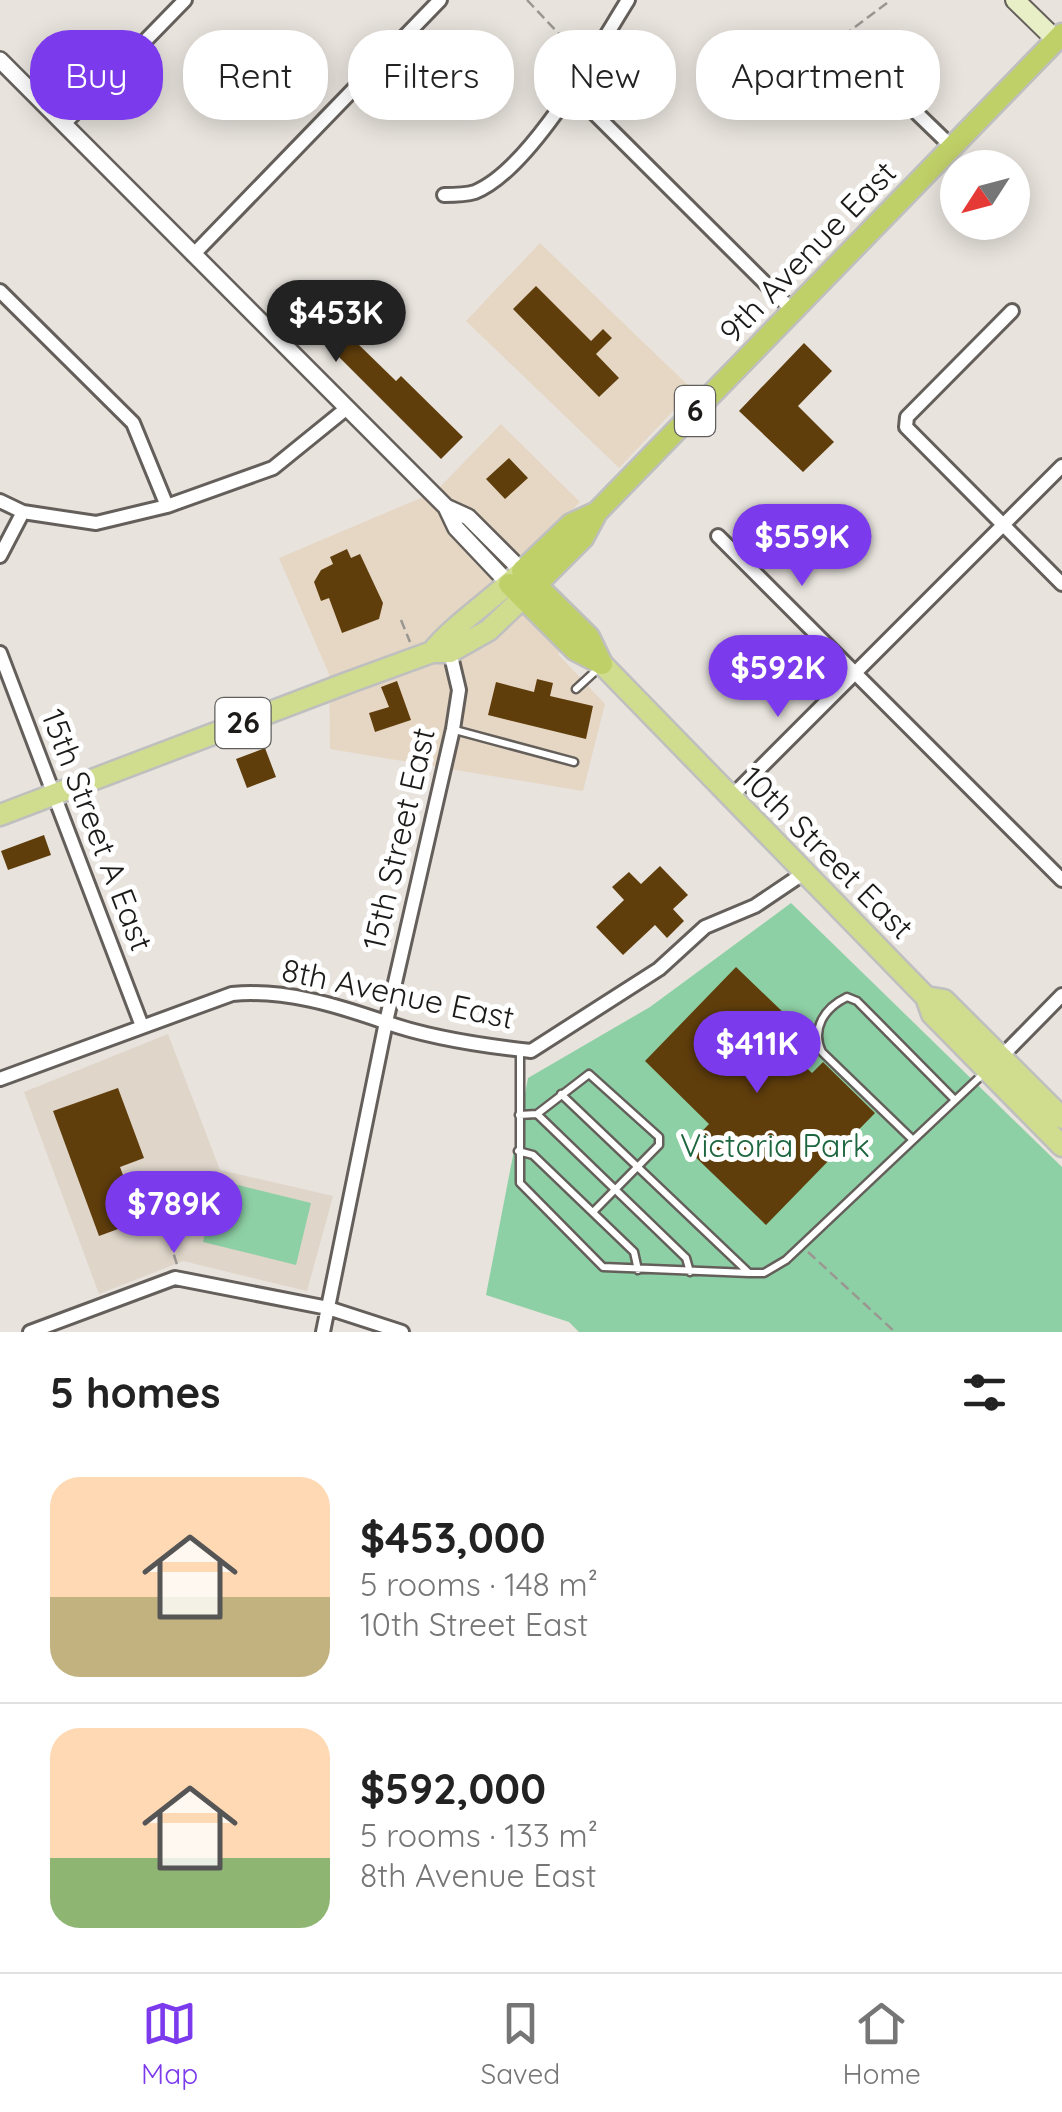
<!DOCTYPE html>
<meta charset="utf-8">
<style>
:root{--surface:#fff;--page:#f6f6f6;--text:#222;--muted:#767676;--line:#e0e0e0;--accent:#7c3aed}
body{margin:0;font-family:Quicksand,sans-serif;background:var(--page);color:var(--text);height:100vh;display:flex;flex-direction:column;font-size:38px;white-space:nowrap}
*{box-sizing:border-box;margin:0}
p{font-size:32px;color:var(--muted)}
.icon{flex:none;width:55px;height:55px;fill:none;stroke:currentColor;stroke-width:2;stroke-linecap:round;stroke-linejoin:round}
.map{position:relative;height:1332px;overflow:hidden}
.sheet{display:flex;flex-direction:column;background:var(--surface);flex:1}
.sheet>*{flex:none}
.guide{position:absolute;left:30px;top:30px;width:1002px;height:90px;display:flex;gap:20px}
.needle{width:65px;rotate:234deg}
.buttons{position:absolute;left:940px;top:150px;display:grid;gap:20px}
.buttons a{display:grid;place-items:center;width:90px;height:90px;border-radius:50%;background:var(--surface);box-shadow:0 5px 25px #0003;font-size:50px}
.price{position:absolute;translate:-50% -85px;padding:0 22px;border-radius:35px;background:var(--accent);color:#fff;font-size:32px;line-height:65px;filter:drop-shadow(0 2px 5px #0008)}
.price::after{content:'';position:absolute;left:50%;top:60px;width:30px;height:22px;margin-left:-15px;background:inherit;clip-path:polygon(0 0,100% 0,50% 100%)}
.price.on{background:#222;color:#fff}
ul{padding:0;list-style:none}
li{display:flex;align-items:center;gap:30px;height:250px;padding:0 50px}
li+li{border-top:2px solid var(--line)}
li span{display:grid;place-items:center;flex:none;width:280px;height:200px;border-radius:30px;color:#555}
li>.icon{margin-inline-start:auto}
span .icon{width:120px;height:120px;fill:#fffc;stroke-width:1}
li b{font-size:42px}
h2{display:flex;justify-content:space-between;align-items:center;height:120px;padding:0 50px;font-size:42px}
.pill{padding:0 35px;border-radius:40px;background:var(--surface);box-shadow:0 5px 25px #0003;font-size:35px;line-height:90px}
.pill.on{background:var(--accent);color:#fff}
.tab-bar{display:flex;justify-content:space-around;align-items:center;height:140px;border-top:2px solid var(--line);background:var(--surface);font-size:28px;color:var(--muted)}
.tab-bar a{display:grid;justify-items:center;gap:5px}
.tab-bar .on{color:var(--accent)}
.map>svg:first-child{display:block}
.commercial{fill:#e6d7c5}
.built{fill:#dfd5c9}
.green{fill:#8ed0a5}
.building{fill:#603e0c}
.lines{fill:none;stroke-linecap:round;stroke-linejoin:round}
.service-casing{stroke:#645f5a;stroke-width:11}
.minor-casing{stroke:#645f5a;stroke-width:18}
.tertiary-casing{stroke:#645f5a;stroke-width:20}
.secondary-casing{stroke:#645f5a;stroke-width:22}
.primary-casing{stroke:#bfbfbf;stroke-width:25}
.trunk-casing{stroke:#bfbfbf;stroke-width:25}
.path{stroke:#9a9792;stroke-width:2.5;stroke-dasharray:10 5;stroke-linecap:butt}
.service{stroke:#fff;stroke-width:6}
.minor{stroke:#fff;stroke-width:12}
.tertiary{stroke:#fff;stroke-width:15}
.secondary{stroke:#e8eec6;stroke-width:18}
.primary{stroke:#d0dc8e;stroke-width:20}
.trunk{stroke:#c0d068;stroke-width:20}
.labels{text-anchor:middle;stroke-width:10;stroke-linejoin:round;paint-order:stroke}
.shield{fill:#fff;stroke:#605f5e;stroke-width:2.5}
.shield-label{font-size:30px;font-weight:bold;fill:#1c1b19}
.street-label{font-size:32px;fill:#1c1b19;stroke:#fff}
.park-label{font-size:32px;fill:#1e663f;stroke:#fff}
</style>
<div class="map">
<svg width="1062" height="1332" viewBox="0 0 1062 1332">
<rect width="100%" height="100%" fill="#e8e3dd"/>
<!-- commercial -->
<path class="commercial" d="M 540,243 L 693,390 L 619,468 L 466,321 Z
M 501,424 L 580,502 L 513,570 L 577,633 L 558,654 L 605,704 L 583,791 L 330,749 L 329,674 L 279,558 L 435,492 Z"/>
<!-- built -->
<path class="built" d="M 168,1034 L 220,1170 L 333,1196 L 307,1291 L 183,1261 L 99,1294 L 24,1092 Z"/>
<!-- green -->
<path class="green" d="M 791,903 L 1062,1167 L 1062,1332 L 579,1332 L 569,1322 L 486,1295 L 528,1078 L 650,1007 Z
M 218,1180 L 311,1203 L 296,1265 L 203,1242 Z"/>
<!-- building -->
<path class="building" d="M 536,286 L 591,341 L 603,329 L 612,338 L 596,354 L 619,378 L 599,397 L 513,309 Z
M 319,306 L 396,381 L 401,376 L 463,437 L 441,459 L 308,326 L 305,321 Z
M 804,343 L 832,371 L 798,406 L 834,442 L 803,472 L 739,411 Z
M 509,458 L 528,478 L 505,499 L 486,479 Z
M 347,549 L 351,558 L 360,554 L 383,603 L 379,619 L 342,633 L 329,598 L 321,601 L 314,582 L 321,570 L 333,564 L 330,557 Z
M 537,679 L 553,683 L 550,696 L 593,706 L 586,739 L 488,715 L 496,682 L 534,692 Z
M 397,681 L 411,720 L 375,732 L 369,713 L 389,707 L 381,687 Z
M 265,748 L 276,777 L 247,788 L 236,759 Z
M 44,835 L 51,855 L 8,870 L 1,851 Z
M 660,866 L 688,895 L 673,909 L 684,921 L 667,938 L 655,925 L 623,955 L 596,927 L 624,900 L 612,887 L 629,872 L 641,884 Z
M 736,967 L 812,1040 L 798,1060 L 812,1073 L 823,1062 L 875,1113 L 766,1225 L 686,1148 L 709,1124 L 645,1061 Z
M 118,1088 L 144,1158 L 120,1167 L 140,1221 L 99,1236 L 53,1111 Z"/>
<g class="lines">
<defs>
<path id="service" d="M 576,689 L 601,666
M 455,730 L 574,762
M 520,1051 L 520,1183 L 603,1267 L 749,1273
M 561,1094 L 749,1273 L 764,1273 L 786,1260 L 983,1074
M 537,1114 L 686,1258 L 690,1272
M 519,1115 L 537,1114 L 589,1074 L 659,1137 L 659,1145 L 593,1212
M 913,1140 L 822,1052 C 811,1029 824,1008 847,997 L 857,1001 L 955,1100
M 518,1151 L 533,1155 L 634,1252 L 638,1270"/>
<path id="minor" d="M 860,58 L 952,147
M 572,91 L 793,311
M 64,124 L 185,0
M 444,195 C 454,195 465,195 475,192 C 530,170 596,51 628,0
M 193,255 L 440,0
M 0,291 L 133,423 L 167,506
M 1012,311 L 907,417 L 906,427 L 1062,584
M 0,501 L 23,512 L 96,523 L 167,506 L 273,468 L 347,408
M 718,536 L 1062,880
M 0,556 L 23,512
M 0,653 L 142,1026
M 730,798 L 1062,466
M 997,1061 L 1062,995
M 0,1079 L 232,994 C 284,989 336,1005 385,1022 C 429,1038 485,1046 531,1051 L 659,969 L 705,927 L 755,906 L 804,873
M 30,1332 L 175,1278 L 328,1308 L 402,1332
M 323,1332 L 386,1022 L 453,729 L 459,690 L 450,652"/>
<path id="tertiary" d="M 0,60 L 446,507 L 456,528 L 509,584
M 446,507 L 468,517 L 522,571"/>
<path id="secondary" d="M 1015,0 L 1056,40"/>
<path id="primary" d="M 432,652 C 450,628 494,598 519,574
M 602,664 L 926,997 L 932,1014 L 1062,1146
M 0,815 L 347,683 L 432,652 L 450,652 L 489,630 L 535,586
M 926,997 L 944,1000 L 1062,1118"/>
<path id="trunk" d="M 597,512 L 571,524 L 522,571 L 589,637 L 602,664
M 509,584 L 575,650 L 602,664
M 536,585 L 583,538 L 597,512 L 1062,34"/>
</defs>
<!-- service casing -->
<use href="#service" class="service-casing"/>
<!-- minor casing -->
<use href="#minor" class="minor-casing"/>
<!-- tertiary casing -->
<use href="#tertiary" class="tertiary-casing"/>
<!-- secondary casing -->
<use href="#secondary" class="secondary-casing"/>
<!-- primary casing -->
<use href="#primary" class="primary-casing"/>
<!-- trunk casing -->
<use href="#trunk" class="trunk-casing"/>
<!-- path -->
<path class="path" d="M 527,0 L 580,56
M 831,45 L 891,0
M 401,620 L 410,642
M 165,1226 L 178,1268
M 808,1252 L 895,1332"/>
<!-- service -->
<use href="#service" class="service"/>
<!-- minor -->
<use href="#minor" class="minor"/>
<!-- tertiary -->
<use href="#tertiary" class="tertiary"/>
<!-- secondary -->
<use href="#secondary" class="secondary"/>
<!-- primary -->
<use href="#primary" class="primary"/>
<!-- trunk -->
<use href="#trunk" class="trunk"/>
</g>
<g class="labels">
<!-- shield labels -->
<g class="shield">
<rect x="675" y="386" width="40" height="50" rx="8"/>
<rect x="215.5" y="698" width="55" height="50" rx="8"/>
</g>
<g class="shield-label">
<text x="695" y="421">6</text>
<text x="243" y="733">26</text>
</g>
<!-- street labels -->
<g class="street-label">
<text transform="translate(808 252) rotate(-46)" y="11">9th Avenue East</text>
<text transform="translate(97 830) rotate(69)" y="11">15th Street A East</text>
<text transform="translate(399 839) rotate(-77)" y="11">15th Street East</text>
<text transform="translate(827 853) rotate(45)" y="11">10th Street East</text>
<text transform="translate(398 994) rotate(12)" y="11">8th Avenue East</text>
</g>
<!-- park labels -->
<g class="park-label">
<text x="775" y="1157">Victoria Park</text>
</g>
</g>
</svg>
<div class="buttons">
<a><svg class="needle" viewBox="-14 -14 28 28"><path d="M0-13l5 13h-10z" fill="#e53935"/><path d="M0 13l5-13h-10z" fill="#767676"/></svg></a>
</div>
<b class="price on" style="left:336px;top:365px">$453K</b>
<b class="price" style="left:802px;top:589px">$559K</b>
<b class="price" style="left:778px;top:720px">$592K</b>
<b class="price" style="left:757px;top:1096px">$411K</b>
<b class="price" style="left:174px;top:1256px">$789K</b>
<div class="guide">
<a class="pill on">Buy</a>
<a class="pill">Rent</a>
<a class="pill">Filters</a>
<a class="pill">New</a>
<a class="pill">Apartment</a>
</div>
</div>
<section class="sheet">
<h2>5 homes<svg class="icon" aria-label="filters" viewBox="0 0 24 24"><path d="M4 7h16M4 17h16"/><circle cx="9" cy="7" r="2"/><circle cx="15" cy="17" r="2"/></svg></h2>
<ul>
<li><span style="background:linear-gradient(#ffd9b3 60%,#c2b280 0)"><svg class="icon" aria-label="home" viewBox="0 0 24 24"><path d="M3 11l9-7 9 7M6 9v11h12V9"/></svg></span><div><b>$453,000</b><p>5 rooms · 148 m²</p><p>10th Street East</p></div></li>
<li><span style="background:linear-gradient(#ffd9b3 65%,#8fb573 0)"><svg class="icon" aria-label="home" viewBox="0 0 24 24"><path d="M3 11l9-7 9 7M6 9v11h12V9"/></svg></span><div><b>$592,000</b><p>5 rooms · 133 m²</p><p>8th Avenue East</p></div></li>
</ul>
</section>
<nav class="tab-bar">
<a class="on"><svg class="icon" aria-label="map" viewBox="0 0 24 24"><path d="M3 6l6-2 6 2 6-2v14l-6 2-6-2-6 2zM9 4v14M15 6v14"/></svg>Map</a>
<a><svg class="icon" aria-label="saved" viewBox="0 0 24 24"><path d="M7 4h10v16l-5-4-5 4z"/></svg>Saved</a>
<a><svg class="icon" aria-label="home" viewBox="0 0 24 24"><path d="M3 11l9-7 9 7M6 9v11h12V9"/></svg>Home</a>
</nav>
